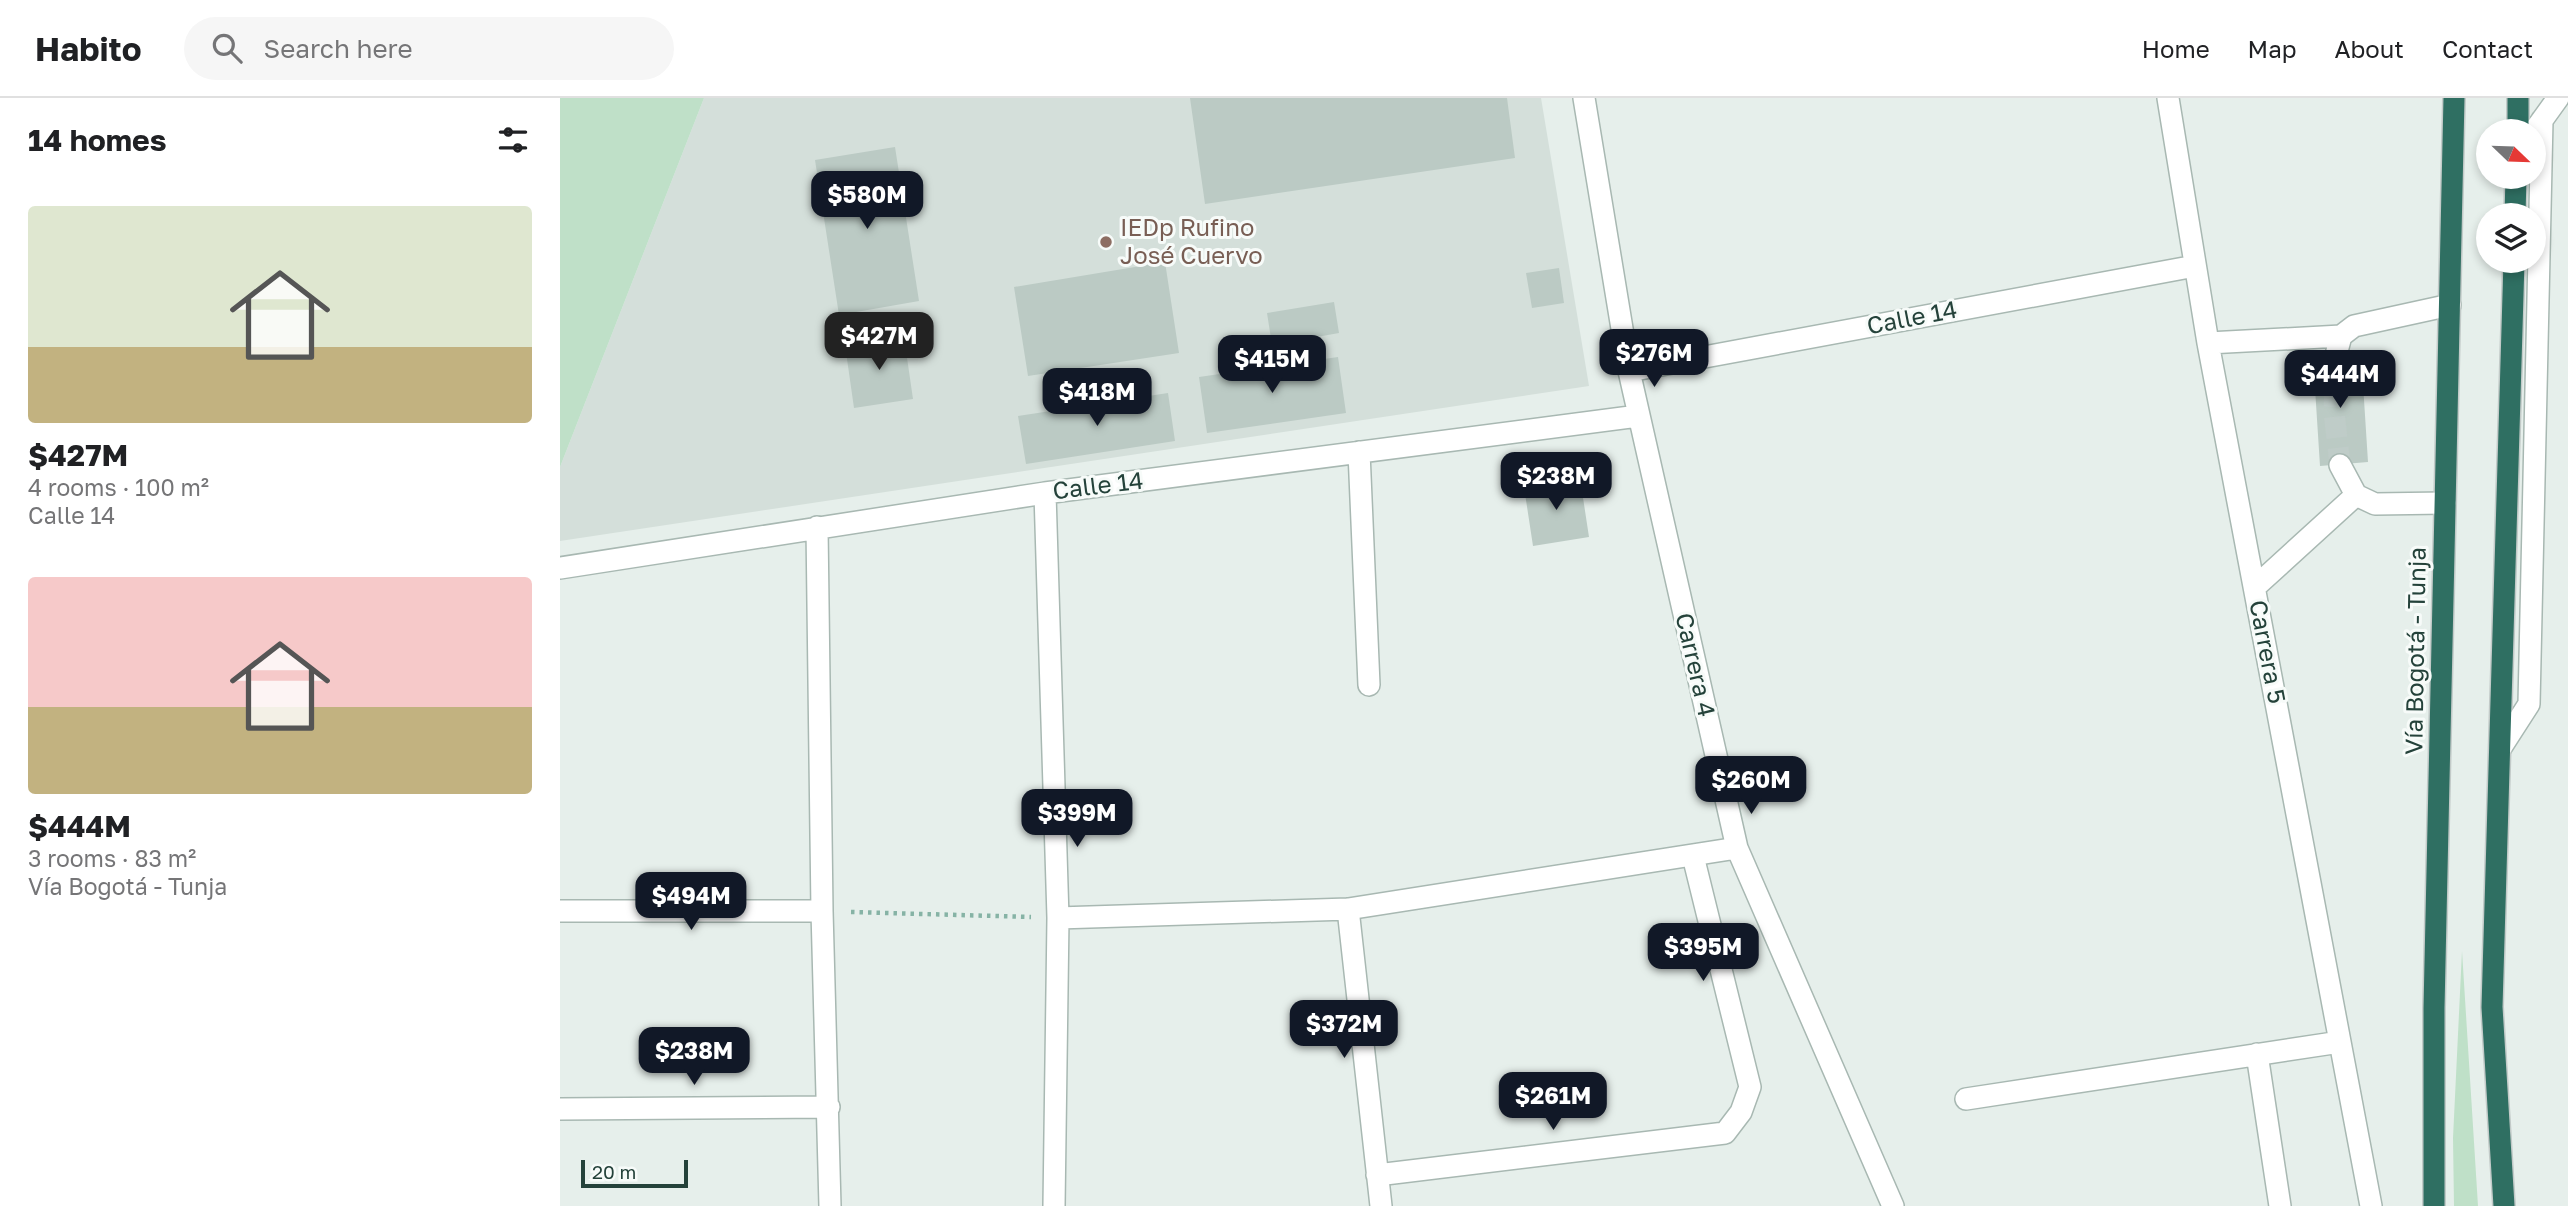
<!DOCTYPE html>
<meta charset="utf-8">
<style>
:root{--surface:#fff;--page:#f6f6f6;--text:#202124;--muted:#757577;--line:#e0e0e0;--accent:#111827}
body{margin:0;font-family:"Golos Text",sans-serif;background:var(--page);color:var(--text);height:100vh;display:flex;flex-direction:column;font-size:26px;white-space:nowrap}
*{box-sizing:border-box;margin:0}
p{font-size:23px;color:var(--muted)}
.icon{flex:none;width:38px;height:38px;fill:none;stroke:currentColor;stroke-width:2;stroke-linecap:round;stroke-linejoin:round}
.map{position:relative;flex:1;overflow:hidden}
.side{display:flex;flex-direction:column;background:var(--surface);width:560px}
.side>*{flex:none}
.needle{width:46px;rotate:113deg}
.buttons{position:absolute;left:1916px;top:21px;display:grid;gap:14px}
.buttons a{display:grid;place-items:center;width:70px;height:70px;border-radius:50%;background:var(--surface);box-shadow:0 4px 10px #0003;font-size:35px}
.scale{position:absolute;left:21px;bottom:18px;width:107px;box-sizing:border-box;padding-left:7px;border:4px solid #24423a;border-top:0;font-size:19px;line-height:24px;white-space:nowrap;color:#24423a;-webkit-text-stroke:5px #f7fbf9;paint-order:stroke}
.price{position:absolute;translate:-50% -60px;padding:0 16px;border-radius:14px;background:var(--accent);color:#fff;font-size:23px;line-height:46px;filter:drop-shadow(0 2px 4px #0008)}
.price::after{content:'';position:absolute;left:50%;top:42px;width:21px;height:16px;margin-left:-10px;background:inherit;clip-path:polygon(0 0,100% 0,50% 100%)}
.price.current{background:#222;color:#fff}
ul{padding:0;list-style:none}
li{display:grid;align-content:center;gap:14px;height:371px;padding:0 28px}
li span{display:grid;place-items:center;height:217px;border-radius:7px;color:#555}
li>.icon{margin-inline-start:auto}
span .icon{width:126px;height:126px;fill:#fffc;stroke-width:1}
li b{font-size:30px}
h2{display:flex;justify-content:space-between;align-items:center;height:84px;padding:0 28px;font-size:30px}
header{display:flex;align-items:center;gap:42px;box-sizing:border-box;height:98px;padding:0 35px;background:var(--surface);border-bottom:2px solid var(--line)}
header strong{font-size:33px}
nav{display:flex;gap:38px;margin-inline-start:auto;font-size:24px}
.search{width:490px;height:63px;background:var(--page);display:flex;align-items:center;gap:18px;box-sizing:border-box;padding:0 24px;border-radius:38px;color:var(--muted);font-size:26px}
main{display:flex;flex:1;min-height:0}
.map>svg:first-child{display:block}
.built{fill:#d4dfda}
.green{fill:#bfe0c8}
.building{fill:#bbcac4}
.lines{fill:none;stroke-linecap:round;stroke-linejoin:round}
.minor-tunnel{stroke:#bfccc8;stroke-width:21;stroke-dasharray:21 10;stroke-linecap:butt}
.minor-casing{stroke:#a8b8b2;stroke-width:24}
.highway-casing{stroke:#c2cac8;stroke-width:24}
.path{stroke:#86b3a5;stroke-width:4.5;stroke-dasharray:3.5 5;stroke-linecap:butt}
.minor{stroke:#fff;stroke-width:21}
.highway{stroke:#2f6f62;stroke-width:21}
.education-dot{fill:#8d6e63;stroke:#f7fbf9;stroke-width:2.5}
.labels{text-anchor:middle;stroke-width:6;stroke-linejoin:round;paint-order:stroke}
.education-label{font-size:24px;fill:#785e54;stroke:#f7fbf9;text-anchor:start}
.street-label{font-size:24px;fill:#24423a;stroke:#f7fbf9}
</style>
<header>
<strong>Habito</strong>
<div class="search"><svg class="icon" aria-label="search" viewBox="0 0 24 24"><circle cx="10" cy="10" r="6"/><path d="M15 15l6 6"/></svg>Search here</div>
<nav><a>Home</a><a>Map</a><a>About</a><a>Contact</a></nav>
</header>
<main>
<section class="side">
<h2>14 homes<svg class="icon" aria-label="filters" viewBox="0 0 24 24"><path d="M4 7h16M4 17h16"/><circle cx="9" cy="7" r="2"/><circle cx="15" cy="17" r="2"/></svg></h2>
<ul>
<li><span style="background:linear-gradient(#dfe7d0 65%,#c2b280 0)"><svg class="icon" aria-label="home" viewBox="0 0 24 24"><path d="M3 11l9-7 9 7M6 9v11h12V9"/></svg></span><div><b>$427M</b><p>4 rooms · 100 m²</p><p>Calle 14</p></div></li>
<li><span style="background:linear-gradient(#f6c9c9 60%,#c2b280 0)"><svg class="icon" aria-label="home" viewBox="0 0 24 24"><path d="M3 11l9-7 9 7M6 9v11h12V9"/></svg></span><div><b>$444M</b><p>3 rooms · 83 m²</p><p>Vía Bogotá - Tunja</p></div></li>
</ul>
</section>
<div class="map">
<svg width="2008" height="1108" viewBox="0 0 2008 1108">
<rect width="100%" height="100%" fill="#e6efeb"/>
<!-- built -->
<path class="built" d="M 144,0 L 981,0 L 1029,288 L 0,443 L 0,369 Z"/>
<!-- green -->
<path class="green" d="M 0,0 L 144,0 L 0,369 Z
M 1902,853 L 1918,1108 L 1894,1108 L 1893,1040 Z"/>
<!-- building -->
<path class="building" d="M 630,0 L 947,0 L 955,60 L 645,106 Z
M 335,49 L 359,203 L 279,217 L 255,62 Z
M 605,164 L 619,255 L 468,278 L 454,189 Z
M 999,170 L 1004,205 L 972,210 L 966,175 Z
M 774,204 L 779,235 L 712,247 L 707,215 Z
M 344,239 L 353,301 L 294,310 L 285,247 Z
M 1801,255 L 1808,364 L 1760,368 L 1753,259 Z
M 778,259 L 786,315 L 647,335 L 639,279 Z
M 608,295 L 615,343 L 466,366 L 458,318 Z
M 1020,380 L 1029,439 L 973,448 L 964,389 Z"/>
<g class="lines">
<!-- minor-tunnel -->
<path class="minor-tunnel" d="M 1776,257 L 1774,314 L 1780,367"/>
<defs>
<path id="minor" d="M 1024,0 L 1069,273 L 1177,750 L 1333,1108
M 1608,0 L 1648,245 L 1811,1108
M 1975,32 L 1998,0
M 1648,245 L 1781,238
M 1776,257 L 1781,238 L 1794,228 L 1890,207
M 1069,273 L 1635,168
M 799,354 L 809,587
M 1780,367 L 1796,397 L 1815,406 L 1885,405
M 485,395 L 498,820 L 494,1108
M 257,429 L 262,813 L 270,1108
M 0,470 L 485,395 L 1078,318
M 1695,489 L 1796,397
M 1940,651 L 1969,606 L 1982,22
M 788,811 L 821,1108
M 0,813 L 262,813
M 498,820 L 788,811 L 1177,750
M 1697,956 L 1720,1108
M 1406,1001 L 1780,944
M 0,1011 L 269,1009
M 817,1077 L 1165,1035 L 1181,1014 L 1190,989 L 1133,758"/>
<path id="highway" d="M 1958,33 L 1958,0
M 1955,117 L 1956,79
M 1874,1108 L 1874,910 L 1894,0
M 1944,1108 L 1932,909 L 1954,163"/>
</defs>
<!-- minor casing -->
<use href="#minor" class="minor-casing"/>
<!-- highway casing -->
<use href="#highway" class="highway-casing"/>
<!-- path -->
<path class="path" d="M 291,814 L 471,819"/>
<!-- minor -->
<use href="#minor" class="minor"/>
<!-- highway -->
<use href="#highway" class="highway"/>
</g>
<!-- markers -->
<circle class="education-dot" cx="546" cy="144" r="7"/>
<g class="labels">
<!-- education labels -->
<g class="education-label">
<text x="560" y="138">IEDp Rufino<tspan x="560" dy="28">José Cuervo</tspan></text>
</g>
<!-- street labels -->
<g class="street-label">
<text transform="translate(1352 220) rotate(-11)" y="8">Calle 14</text>
<text transform="translate(538 388) rotate(-7)" y="8">Calle 14</text>
<text transform="translate(1856 553) rotate(-89)" y="8">Vía Bogotá - Tunja</text>
<text transform="translate(1707 554) rotate(79)" y="8">Carrera 5</text>
<text transform="translate(1135 567) rotate(77)" y="8">Carrera 4</text>
</g>
</g>
</svg>
<div class="buttons">
<a><svg class="needle" viewBox="-14 -14 28 28"><path d="M0-13l5 13h-10z" fill="#e53935"/><path d="M0 13l5-13h-10z" fill="#757577"/></svg></a>
<a><svg class="icon" aria-label="layers" viewBox="0 0 24 24"><path d="M12 4l9 5-9 5-9-5zM3 14l9 5 9-5"/></svg></a>
</div>
<div class="scale">20 m</div>
<b class="price" style="left:307px;top:133px">$580M</b>
<b class="price current" style="left:319px;top:274px">$427M</b>
<b class="price" style="left:1094px;top:291px">$276M</b>
<b class="price" style="left:712px;top:297px">$415M</b>
<b class="price" style="left:1780px;top:312px">$444M</b>
<b class="price" style="left:537px;top:330px">$418M</b>
<b class="price" style="left:996px;top:414px">$238M</b>
<b class="price" style="left:1191px;top:718px">$260M</b>
<b class="price" style="left:517px;top:751px">$399M</b>
<b class="price" style="left:131px;top:834px">$494M</b>
<b class="price" style="left:1143px;top:885px">$395M</b>
<b class="price" style="left:784px;top:962px">$372M</b>
<b class="price" style="left:134px;top:989px">$238M</b>
<b class="price" style="left:993px;top:1034px">$261M</b>
</div>
</main>
